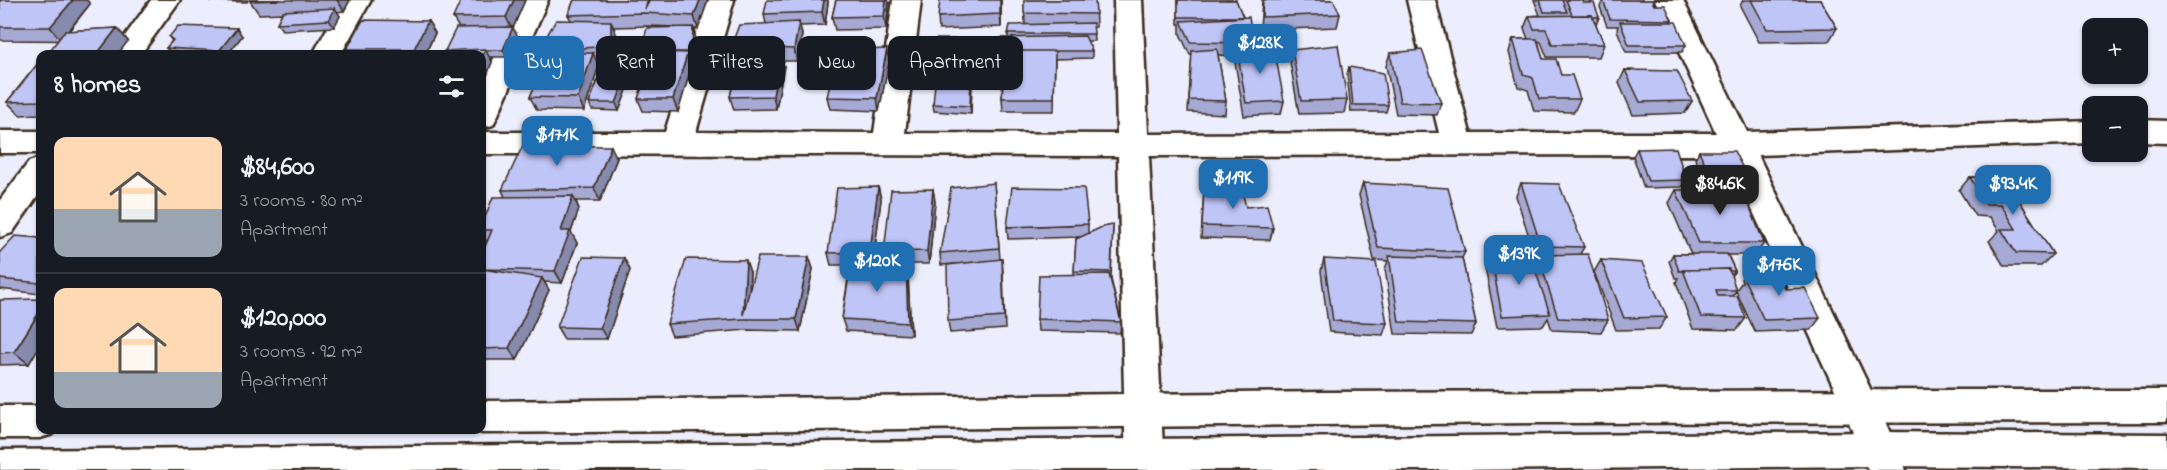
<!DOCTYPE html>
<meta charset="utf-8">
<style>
:root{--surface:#171b24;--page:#242831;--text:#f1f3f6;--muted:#9ea1a6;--line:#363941;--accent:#1f6fb2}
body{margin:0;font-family:"Indie Flower",sans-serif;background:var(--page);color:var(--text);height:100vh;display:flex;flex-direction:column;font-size:22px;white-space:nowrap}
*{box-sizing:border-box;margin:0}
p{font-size:20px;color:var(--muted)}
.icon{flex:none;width:33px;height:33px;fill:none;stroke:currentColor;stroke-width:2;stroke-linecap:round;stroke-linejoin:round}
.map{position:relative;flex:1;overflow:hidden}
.panel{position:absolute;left:36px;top:50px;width:450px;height:384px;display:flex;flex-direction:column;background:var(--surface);border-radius:12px;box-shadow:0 2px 4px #0004}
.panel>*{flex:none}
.guide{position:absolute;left:504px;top:36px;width:570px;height:54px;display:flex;gap:12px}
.controls{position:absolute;left:2082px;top:18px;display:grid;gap:12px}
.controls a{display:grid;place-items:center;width:66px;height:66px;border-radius:12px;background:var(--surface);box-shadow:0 2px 4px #0004;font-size:30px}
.price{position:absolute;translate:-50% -51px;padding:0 14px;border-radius:12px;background:var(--accent);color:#fff;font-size:20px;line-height:39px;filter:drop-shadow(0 2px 3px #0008)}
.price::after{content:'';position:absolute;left:50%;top:36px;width:18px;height:14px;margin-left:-9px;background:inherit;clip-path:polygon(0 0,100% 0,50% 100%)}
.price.active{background:#222;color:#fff}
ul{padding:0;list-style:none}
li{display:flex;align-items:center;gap:18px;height:150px;padding:0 18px}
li+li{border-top:2px solid var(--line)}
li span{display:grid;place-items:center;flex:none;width:168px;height:120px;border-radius:12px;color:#555}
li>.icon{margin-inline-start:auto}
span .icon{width:72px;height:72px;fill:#fffc;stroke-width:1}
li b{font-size:26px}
h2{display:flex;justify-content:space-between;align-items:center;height:72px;padding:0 18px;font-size:26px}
.pill{padding:0 21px;border-radius:12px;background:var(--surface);box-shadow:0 2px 4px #0004;font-size:21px;line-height:54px}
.pill.active{background:var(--accent);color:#fff}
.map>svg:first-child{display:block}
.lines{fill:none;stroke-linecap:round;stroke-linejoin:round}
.street-casing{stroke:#3b2a1e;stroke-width:5}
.secondary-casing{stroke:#3b2a1e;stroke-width:5}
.street{fill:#fff;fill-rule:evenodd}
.secondary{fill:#fff;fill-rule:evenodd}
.wall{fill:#a5a9d4;stroke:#3b2a1e;stroke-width:1.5}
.shaded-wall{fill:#868aad;stroke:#3b2a1e;stroke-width:1.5}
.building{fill:#c0c5f7;stroke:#3b2a1e;stroke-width:1.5}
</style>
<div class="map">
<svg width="2167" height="470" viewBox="0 0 2167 470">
<rect width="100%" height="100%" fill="#eceefd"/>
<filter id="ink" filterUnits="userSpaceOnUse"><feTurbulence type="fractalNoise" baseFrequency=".0167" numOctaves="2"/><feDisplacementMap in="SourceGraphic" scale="12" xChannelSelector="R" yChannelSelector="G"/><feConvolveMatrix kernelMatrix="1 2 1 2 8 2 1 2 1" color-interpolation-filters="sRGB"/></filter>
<g filter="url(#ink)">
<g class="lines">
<defs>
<path id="street" d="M 151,0 L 180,0 L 141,54 L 112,54 Z
M 343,0 L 371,0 L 341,54 L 313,54 Z
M 520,0 L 548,0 L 497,117 L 493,125 L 482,128 L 482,85 Z
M 706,0 L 734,0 L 696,132 L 874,133 L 893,0 L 921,0 L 905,133 L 1117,134 L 1114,0 L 1142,0 L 1148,134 L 1439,133 L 1407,0 L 1435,0 L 1470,133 L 1716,133 L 1655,0 L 1683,0 L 1747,132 L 2092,121 L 2092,143 L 1758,155 L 1878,405 L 1906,470 L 1868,470 L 1842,405 L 1727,155 L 1149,156 L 1164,470 L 1126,470 L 1118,156 L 482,154 L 482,132 L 665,132 Z
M 2138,120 L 2167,121 L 2167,143 L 2138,142 Z
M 0,131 L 40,131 L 40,153 L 0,153 Z
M 40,158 L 40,193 L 12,233 L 0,237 L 0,200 L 29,162 Z"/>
<path id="secondary" d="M 1956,390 L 2167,390 L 2167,422 L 1535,423 L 482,433 L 470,429 L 482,429 L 482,401 L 1324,392 Z
M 0,406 L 40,406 L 40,429 L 55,429 L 53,434 L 40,438 L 0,438 Z
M 1877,432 L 2167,434 L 2167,468 L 1877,466 L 1453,470 L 0,470 L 0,450 Z"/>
</defs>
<!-- street casing -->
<use href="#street" class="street-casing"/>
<!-- secondary casing -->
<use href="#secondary" class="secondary-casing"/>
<!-- street -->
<use href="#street" class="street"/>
<!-- secondary -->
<use href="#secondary" class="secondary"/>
</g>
<!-- wall -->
<path class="wall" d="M 0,0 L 90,4 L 69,31 L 117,28 L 128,41 L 0,40 Z
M 209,0 L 248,0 L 247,2 L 210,1 Z
M 250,0 L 350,0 L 344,11 L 337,12 L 340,16 L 334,27 L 282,30 L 277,23 L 282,13 L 259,14 L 250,1 Z
M 525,0 L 513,28 L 517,35 L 507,57 L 490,57 L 492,62 L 482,89 L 482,54 L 445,51 L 459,28 L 453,18 Z
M 574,0 L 708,0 L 698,29 L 693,29 L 695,35 L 695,60 L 691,60 L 692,65 L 678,112 L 643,111 L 638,99 L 651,60 L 643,60 L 640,53 L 673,27 L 649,26 L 614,27 L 616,34 L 616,56 L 637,64 L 619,111 L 592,110 L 589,103 L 606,59 L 596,60 L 599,66 L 584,111 L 537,110 L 530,97 L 545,63 L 544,63 L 538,51 L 571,20 L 568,15 Z
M 836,0 L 888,0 L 889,3 L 886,29 L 835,30 L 832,17 Z
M 1001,0 L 1001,27 L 939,30 L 938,17 Z
M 1024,0 L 1095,0 L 1096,27 L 1093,27 L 1094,41 L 1087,41 L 1092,51 L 1092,58 L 1055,59 L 1054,111 L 1003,111 L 1002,98 L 1004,60 L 1002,60 L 1001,38 L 1008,38 L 1008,34 L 1025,24 Z
M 1178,0 L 1236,0 L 1253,43 L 1253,48 L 1284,101 L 1281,114 L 1244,116 L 1235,62 L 1236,56 L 1218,55 L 1226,101 L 1225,114 L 1188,112 L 1192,55 L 1190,55 L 1180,34 L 1180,24 L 1178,24 Z
M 1262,0 L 1333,0 L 1340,14 L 1337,27 L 1260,30 Z
M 1534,0 L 1592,0 L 1591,3 L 1599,17 L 1596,25 L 1604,44 L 1599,57 L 1547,57 L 1541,42 L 1538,41 L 1543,59 L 1561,75 L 1580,99 L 1574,112 L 1534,111 L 1528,90 L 1518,87 L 1509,52 L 1513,39 L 1528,39 L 1524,28 L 1529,16 L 1540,15 Z
M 1603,0 L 1652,0 L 1654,5 L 1672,20 L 1670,22 L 1686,45 L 1682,52 L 1626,52 L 1617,30 L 1618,26 L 1607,26 L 1600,7 Z
M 1743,0 L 1820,0 L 1837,28 L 1829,41 L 1759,42 L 1740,6 Z
M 828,2 L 825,25 L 800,26 L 802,35 L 797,61 L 782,61 L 784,66 L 776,109 L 734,110 L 730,97 L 739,59 L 735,59 L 731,46 L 766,24 L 764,14 Z
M 428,21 L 435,33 L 426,53 L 437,53 L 437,54 L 350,54 L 347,49 Z
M 242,36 L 228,54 L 156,54 L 170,52 L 166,48 L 172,41 L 169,37 Z
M 988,46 L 986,63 L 972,62 L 975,81 L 971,82 L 971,114 L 934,111 L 933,104 L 940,83 L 932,84 L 931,77 L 935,60 L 931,60 L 930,53 Z
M 887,49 L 889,62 L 879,111 L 830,109 L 827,97 Z
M 1292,50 L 1347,100 L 1344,113 L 1299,114 L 1290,62 Z
M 1390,53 L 1441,103 L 1437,115 L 1396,114 L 1386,66 Z
M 40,61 L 40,114 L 20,115 L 7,102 Z
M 1349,67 L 1388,105 L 1386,112 L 1351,112 L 1347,74 Z
M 1625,70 L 1692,101 L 1685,113 L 1633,115 L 1619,83 Z
M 1637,149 L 1686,180 L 1682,187 L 1644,188 L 1633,156 Z
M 1699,151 L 1752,186 L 1747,193 L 1744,193 L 1764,243 L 1756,255 L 1728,255 L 1735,271 L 1731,276 L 1736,290 L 1742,282 L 1741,279 L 1750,267 L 1785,289 L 1820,318 L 1811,330 L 1755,332 L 1736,291 L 1732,296 L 1746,318 L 1737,330 L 1693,329 L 1676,282 L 1678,278 L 1675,278 L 1669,261 L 1673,254 L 1691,254 L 1669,203 L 1676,190 L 1710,190 L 1695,159 Z
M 617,158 L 600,201 L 576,201 L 579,209 L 571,232 L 577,243 L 562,283 L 544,282 L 549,290 L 517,360 L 482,360 L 482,254 L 487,242 L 482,234 L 482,225 L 505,197 L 502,190 Z
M 1970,177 L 2005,178 L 2053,254 L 2041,266 L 2004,266 L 1989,241 L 1999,231 L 1990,217 L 1975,216 L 1959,190 Z
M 994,183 L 1000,259 L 1002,259 L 1003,271 L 1005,329 L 950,333 L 948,321 L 969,263 L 941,265 L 940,253 Z
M 1363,183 L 1465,252 L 1462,258 L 1476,324 L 1471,335 L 1395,334 L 1385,269 L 1388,261 L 1374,260 L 1359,195 Z
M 1521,183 L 1584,247 L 1580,254 L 1608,320 L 1601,332 L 1552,330 L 1548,318 L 1543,326 L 1497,327 L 1485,268 L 1491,256 L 1534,265 L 1537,258 L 1536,258 L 1516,196 Z
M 878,187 L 881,199 L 873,264 L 886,264 L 884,252 L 933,189 L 935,202 L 929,264 L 906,264 L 908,276 L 911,335 L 846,331 L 842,319 L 850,265 L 831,265 L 828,253 Z
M 1204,190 L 1246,207 L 1273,228 L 1270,240 L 1201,238 Z
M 1088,224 L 1088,233 L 1113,225 L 1111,279 L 1121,322 L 1120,333 L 1038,331 L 1037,319 L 1074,275 L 1076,239 L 1080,237 L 1008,239 L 1007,227 Z
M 40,238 L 40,294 L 0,289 L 0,252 Z
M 809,257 L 813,269 L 800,331 L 747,330 L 672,336 L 667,324 L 750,272 L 749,291 Z
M 624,258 L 630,270 L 607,339 L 564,339 L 557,327 Z
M 1324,259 L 1387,323 L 1383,335 L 1329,332 L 1321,271 Z
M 1601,260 L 1667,317 L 1659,329 L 1616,330 L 1594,272 Z
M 0,300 L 29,364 L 0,365 Z"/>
<!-- shaded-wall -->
<path class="shaded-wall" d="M 73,0 L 87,0 L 90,4 L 61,40 L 50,27 Z
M 337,0 L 350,0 L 344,11 Z
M 514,0 L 525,0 L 513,28 L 517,35 L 507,57 L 503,50 L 512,29 L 506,17 Z
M 700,0 L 708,0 L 698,29 L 694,16 Z
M 824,0 L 828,0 L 828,2 L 825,25 L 822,12 Z
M 886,0 L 888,0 L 889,3 L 886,29 L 884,16 Z
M 1000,0 L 1001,0 L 1001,27 L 1000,14 Z
M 335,8 L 340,16 L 334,27 L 329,20 Z
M 428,21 L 435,33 L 425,54 L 417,54 L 414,49 Z
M 611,21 L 616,34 L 616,58 L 611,46 Z
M 799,22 L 802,35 L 797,61 L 794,49 Z
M 693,27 L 695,35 L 695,60 L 692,53 Z
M 117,28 L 128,41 L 118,54 L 97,54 Z
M 237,28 L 242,36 L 228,54 L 222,54 L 219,51 Z
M 988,39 L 988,46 L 986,63 L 986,55 Z
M 485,49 L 492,62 L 482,89 L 482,59 Z
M 887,49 L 889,62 L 879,111 L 877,98 Z
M 688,52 L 692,65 L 678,112 L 673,99 Z
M 593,53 L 599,66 L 584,111 L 578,98 Z
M 780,54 L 784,66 L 776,109 L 773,96 Z
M 634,56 L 637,64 L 619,111 L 616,103 Z
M 971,79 L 972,87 L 971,114 L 970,106 Z
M 611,146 L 617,158 L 600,201 L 594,188 Z
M 878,187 L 881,199 L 873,264 L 870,252 Z
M 933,189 L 935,202 L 929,264 L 927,251 Z
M 573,196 L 579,209 L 571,232 L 577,243 L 562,283 L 555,271 L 561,231 Z
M 809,257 L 813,269 L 800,331 L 796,319 Z
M 624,258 L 630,270 L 607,339 L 600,328 Z
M 746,260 L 750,272 L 748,319 L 743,315 Z
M 906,264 L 908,276 L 911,335 L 908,323 Z
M 542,278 L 549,290 L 517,360 L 509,348 Z
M 40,311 L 40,345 L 29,364 L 14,352 Z"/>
<!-- building -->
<path class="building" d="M 0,0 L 73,0 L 50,27 L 0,27 Z
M 250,0 L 281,0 L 250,1 Z
M 461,0 L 514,0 L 506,17 L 453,18 Z
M 574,0 L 648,0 L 645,9 L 650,0 L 700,0 L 694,16 L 644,13 L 568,15 Z
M 767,0 L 824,0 L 822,12 L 764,14 Z
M 836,0 L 886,0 L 884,16 L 832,17 Z
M 940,0 L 1000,0 L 1000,14 L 938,17 Z
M 1024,0 L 1095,0 L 1096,14 L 1024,13 Z
M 1178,0 L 1236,0 L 1243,17 L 1178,17 Z
M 1263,0 L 1333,0 L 1340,14 L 1262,17 Z
M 1540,0 L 1562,0 L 1567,12 L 1544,12 Z
M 1566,0 L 1592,0 L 1582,0 L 1584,3 L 1594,3 L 1599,17 L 1593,17 L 1592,15 L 1572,15 Z
M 1603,0 L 1652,0 L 1654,5 L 1665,5 L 1672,20 L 1610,19 Z
M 1751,0 L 1820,0 L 1837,28 L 1767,29 Z
M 335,8 L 329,20 L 277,23 L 283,11 Z
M 1592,15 L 1604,44 L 1552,44 L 1546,29 L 1534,29 L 1529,16 Z
M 1249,17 L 1253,43 L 1191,42 L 1181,21 Z
M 363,20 L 428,21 L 414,49 L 347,49 Z
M 556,20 L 611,21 L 611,46 L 538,51 Z
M 799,22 L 794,49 L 731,46 L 739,25 Z
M 1620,22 L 1676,22 L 1686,45 L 1629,45 Z
M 1093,23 L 1094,34 L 1008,34 L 1010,25 Z
M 178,26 L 237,28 L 219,51 L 166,48 L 173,40 L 169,37 Z
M 513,27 L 503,50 L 485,50 L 485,49 L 445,51 L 456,28 Z
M 693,27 L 692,53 L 654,52 L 654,53 L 640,53 L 647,28 Z
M 117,28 L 97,54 L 47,54 L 65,31 Z
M 1085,36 L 1092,51 L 1005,51 L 1004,52 L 1001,52 L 1001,38 Z
M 936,39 L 988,39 L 986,55 L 930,53 Z
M 1513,39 L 1537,39 L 1543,59 L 1556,59 L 1561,75 L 1572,75 L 1580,99 L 1539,99 L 1533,78 L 1523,74 Z
M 1338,45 L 1347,100 L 1301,101 L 1292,50 Z
M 1274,47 L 1284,101 L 1246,103 L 1237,49 Z
M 485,49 L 482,59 L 482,54 L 443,54 L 444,51 Z
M 887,49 L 877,98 L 827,97 L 838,51 Z
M 1217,49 L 1226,101 L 1189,100 L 1192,51 Z
M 1422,50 L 1441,103 L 1400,102 L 1390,53 Z
M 1005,51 L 1055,51 L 1054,98 L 1002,98 Z
M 157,52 L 209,53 L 209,54 L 156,54 Z
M 396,52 L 437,53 L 436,54 L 395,54 Z
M 654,52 L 688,52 L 673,99 L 638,99 Z
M 549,53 L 593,53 L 578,98 L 530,97 Z
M 740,53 L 780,54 L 773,96 L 730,97 Z
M 608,56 L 634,56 L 616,103 L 589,103 Z
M 971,56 L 975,74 L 931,77 L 935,59 Z
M 40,61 L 40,101 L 7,102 Z
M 1349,67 L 1383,73 L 1388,105 L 1353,105 Z
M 1625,70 L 1677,71 L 1692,101 L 1640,102 Z
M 971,79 L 970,106 L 933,104 L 935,84 Z
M 523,145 L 611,146 L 594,188 L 502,190 Z
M 1676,148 L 1686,180 L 1648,181 L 1637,149 Z
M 1699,151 L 1734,151 L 1752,186 L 1717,188 Z
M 1970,177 L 2005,178 L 2053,254 L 2016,253 L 2001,229 L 2016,229 L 2001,204 L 1986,204 Z
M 994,183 L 999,248 L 940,253 L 951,188 Z
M 1363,183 L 1448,188 L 1465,252 L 1378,248 Z
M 1521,183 L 1559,184 L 1584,247 L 1541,246 Z
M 878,187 L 870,252 L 828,253 L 837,188 Z
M 1012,187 L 1084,188 L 1088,224 L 1007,227 Z
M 1241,187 L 1246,207 L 1267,205 L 1273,228 L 1202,226 L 1204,190 Z
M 933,189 L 927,251 L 884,252 L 891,190 Z
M 1676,190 L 1743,190 L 1764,243 L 1699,243 Z
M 573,196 L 561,231 L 570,231 L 555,271 L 482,269 L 542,278 L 509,348 L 482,349 L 482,254 L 492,230 L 482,230 L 482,225 L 493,197 Z
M 1113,225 L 1111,272 L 1074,271 L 1076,239 L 1102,227 Z
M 15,236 L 40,238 L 40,283 L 0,279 L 0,252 Z
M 1530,254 L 1550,314 L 1502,316 L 1491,256 Z
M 1588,254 L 1608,320 L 1558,318 L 1538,255 Z
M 1673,254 L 1727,254 L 1735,271 L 1729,271 L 1729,269 L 1683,270 L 1684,271 L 1679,271 Z
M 1389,256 L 1462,258 L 1476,324 L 1399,322 Z
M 583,257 L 624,258 L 600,328 L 557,327 Z
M 758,257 L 809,257 L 796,319 L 743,319 L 667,324 L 686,259 L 746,260 L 743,315 Z
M 1002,259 L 1004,317 L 948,321 L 947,265 Z
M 1324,259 L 1376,262 L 1387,323 L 1333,321 Z
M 1601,260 L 1642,263 L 1667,317 L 1624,318 Z
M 851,264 L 906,264 L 908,323 L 842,319 Z
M 1773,266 L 1785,289 L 1805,288 L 1820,318 L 1764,320 L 1744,279 L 1755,278 L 1750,267 Z
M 1729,269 L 1736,290 L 1716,290 L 1718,296 L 1737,296 L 1746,318 L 1701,317 L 1683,270 Z
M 1109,274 L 1121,322 L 1037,319 L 1039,275 Z
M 40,299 L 40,311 L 14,352 L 0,353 L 0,300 Z"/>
</g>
</svg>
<div class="controls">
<a>+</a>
<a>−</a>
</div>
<b class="price" style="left:1260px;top:75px">$128K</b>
<b class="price" style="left:557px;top:167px">$171K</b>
<b class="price" style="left:1233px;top:210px">$119K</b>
<b class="price active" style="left:1720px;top:216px">$84.6K</b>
<b class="price" style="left:2013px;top:216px">$93.4K</b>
<b class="price" style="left:1519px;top:286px">$139K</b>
<b class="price" style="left:877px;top:293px">$120K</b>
<b class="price" style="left:1779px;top:297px">$176K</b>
<div class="guide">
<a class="pill active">Buy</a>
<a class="pill">Rent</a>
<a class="pill">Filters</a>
<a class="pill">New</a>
<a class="pill">Apartment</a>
</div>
<section class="panel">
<h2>8 homes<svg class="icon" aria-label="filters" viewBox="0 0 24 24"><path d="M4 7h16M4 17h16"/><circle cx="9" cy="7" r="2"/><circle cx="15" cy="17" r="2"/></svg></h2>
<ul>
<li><span style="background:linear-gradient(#ffd9b3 60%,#9aa5b1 0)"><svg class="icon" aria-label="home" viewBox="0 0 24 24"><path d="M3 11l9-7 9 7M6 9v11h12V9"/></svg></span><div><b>$84,600</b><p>3 rooms · 80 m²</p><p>Apartment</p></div></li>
<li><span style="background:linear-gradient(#ffd9b3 70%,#9aa5b1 0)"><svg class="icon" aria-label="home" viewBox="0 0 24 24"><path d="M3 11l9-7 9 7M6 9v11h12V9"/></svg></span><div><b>$120,000</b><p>3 rooms · 92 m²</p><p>Apartment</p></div></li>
</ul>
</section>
</div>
